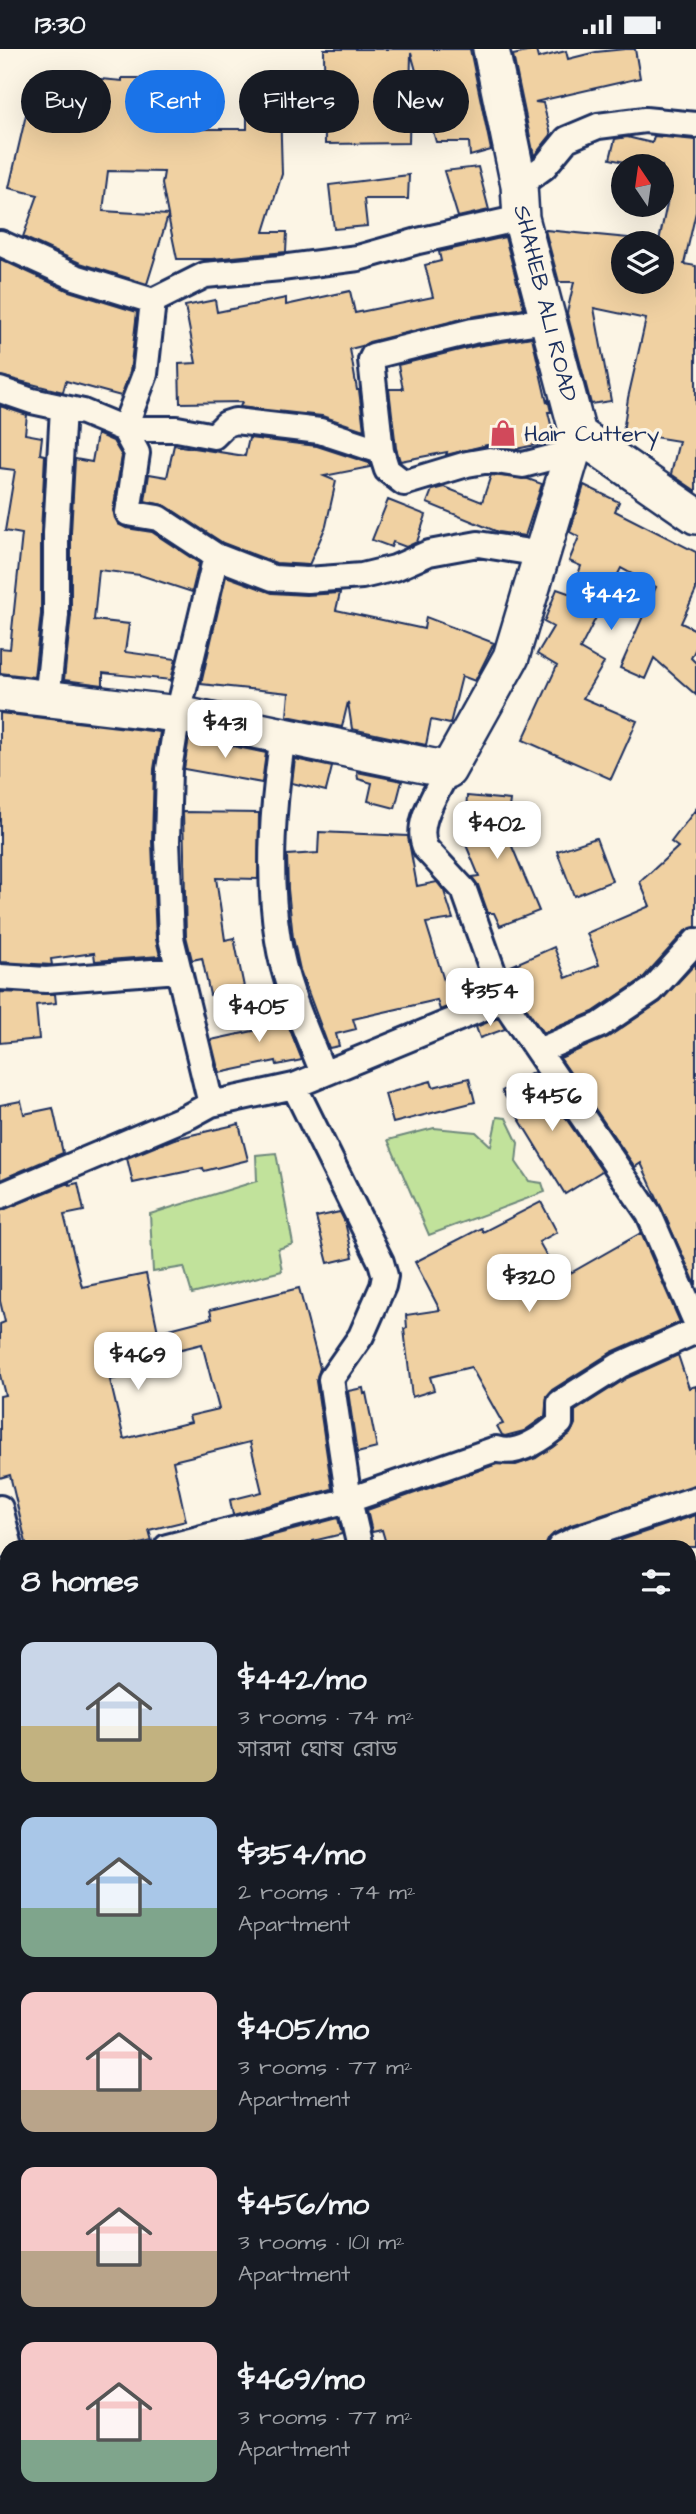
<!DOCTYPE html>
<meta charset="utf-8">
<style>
:root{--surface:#171b24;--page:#242831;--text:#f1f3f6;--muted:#9ea1a6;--accent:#1a73e8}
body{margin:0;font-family:"Architects Daughter","Noto Sans Bengali",sans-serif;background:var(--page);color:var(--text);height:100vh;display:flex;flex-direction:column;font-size:26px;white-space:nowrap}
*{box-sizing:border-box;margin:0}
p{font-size:23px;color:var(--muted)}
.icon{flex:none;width:38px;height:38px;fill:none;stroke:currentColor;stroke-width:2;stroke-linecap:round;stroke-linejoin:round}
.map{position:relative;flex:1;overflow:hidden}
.details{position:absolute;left:0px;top:1491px;width:696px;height:975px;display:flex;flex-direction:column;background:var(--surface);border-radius:21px 21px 0 0;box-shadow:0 7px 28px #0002}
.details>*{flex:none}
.top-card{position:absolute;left:21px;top:21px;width:654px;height:63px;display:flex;gap:14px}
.needle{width:46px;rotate:347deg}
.controls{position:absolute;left:611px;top:105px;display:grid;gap:14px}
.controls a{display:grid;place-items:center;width:63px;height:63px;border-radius:50%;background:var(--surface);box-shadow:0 7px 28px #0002;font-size:35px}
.price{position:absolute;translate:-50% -60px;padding:0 16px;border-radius:14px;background:#fff;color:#222;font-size:23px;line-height:46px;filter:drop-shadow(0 2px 4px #0008)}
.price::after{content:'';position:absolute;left:50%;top:42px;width:21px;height:16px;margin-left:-10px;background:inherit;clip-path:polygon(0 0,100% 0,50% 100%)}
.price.active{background:var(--accent);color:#fff}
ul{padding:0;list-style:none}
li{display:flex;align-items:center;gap:21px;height:175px;padding:0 21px}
li span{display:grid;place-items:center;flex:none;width:196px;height:140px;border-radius:14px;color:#555}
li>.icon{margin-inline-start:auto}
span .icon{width:84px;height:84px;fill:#fffc;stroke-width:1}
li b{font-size:30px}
h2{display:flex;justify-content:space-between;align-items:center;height:84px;padding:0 21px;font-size:30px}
.chip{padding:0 24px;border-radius:32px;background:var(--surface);box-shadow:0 7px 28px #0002;font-size:24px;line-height:63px}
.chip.active{background:var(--accent);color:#fff}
.status{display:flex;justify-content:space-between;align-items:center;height:49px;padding:0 35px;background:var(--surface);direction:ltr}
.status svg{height:19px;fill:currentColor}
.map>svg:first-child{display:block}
.green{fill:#c1e29b;stroke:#6e887c;stroke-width:2}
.water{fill:#90c7ee;stroke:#618ab4;stroke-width:2}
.building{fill:#f0d1a2;stroke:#1b2f5e;stroke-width:2;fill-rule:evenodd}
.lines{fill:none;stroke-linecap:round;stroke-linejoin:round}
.street-casing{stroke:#1b2f5e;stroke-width:30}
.secondary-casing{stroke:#1b2f5e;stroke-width:40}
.street{stroke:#fcf5e5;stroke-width:24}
.secondary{stroke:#fcf5e5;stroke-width:35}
.labels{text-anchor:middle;stroke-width:7;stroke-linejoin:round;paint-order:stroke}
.street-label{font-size:23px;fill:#1b2f5e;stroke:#fcf5e5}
.poi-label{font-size:23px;fill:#1b2f5e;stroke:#fcf5e5;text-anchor:start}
</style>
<div class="status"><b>13:30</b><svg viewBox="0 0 49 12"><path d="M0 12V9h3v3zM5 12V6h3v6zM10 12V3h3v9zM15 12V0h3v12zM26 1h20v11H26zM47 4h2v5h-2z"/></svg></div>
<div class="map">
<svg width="696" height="2465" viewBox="0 0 696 2465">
<rect width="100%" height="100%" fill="#fcf5e5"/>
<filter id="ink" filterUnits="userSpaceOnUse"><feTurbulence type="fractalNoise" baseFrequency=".0143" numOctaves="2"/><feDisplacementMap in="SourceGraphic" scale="14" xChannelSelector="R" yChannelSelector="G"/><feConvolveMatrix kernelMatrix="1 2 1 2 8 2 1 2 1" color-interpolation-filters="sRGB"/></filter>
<g filter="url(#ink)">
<!-- green -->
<path class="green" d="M 497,1068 L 506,1069 L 518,1094 L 516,1113 L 529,1132 L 542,1134 L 545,1143 L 429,1186 L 388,1091 L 434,1079 L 476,1083 L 491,1097 Z
M 276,1104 L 293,1195 L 278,1200 L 282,1222 L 192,1245 L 184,1218 L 153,1223 L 150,1165 L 257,1132 L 256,1106 Z"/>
<!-- water -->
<path class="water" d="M 690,1803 L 696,1808 L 696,1954 L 690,1953 Z"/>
<!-- building -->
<path class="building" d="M 324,0 L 470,0 L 491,101 L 470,107 L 469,93 L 436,93 L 411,4 L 409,94 L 325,95 Z
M 625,0 L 635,0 L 640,29 L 535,53 L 543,54 L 551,86 L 534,107 L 513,6 L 536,1 L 538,9 L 566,2 L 568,10 L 596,3 Z
M 68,27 L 122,32 L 122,29 L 154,29 L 154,32 L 205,38 L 204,80 L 247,80 L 247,57 L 280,56 L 282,125 L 264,183 L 287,183 L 286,203 L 212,210 L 177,210 L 168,167 L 147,235 L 80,214 L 23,188 L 38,146 L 9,139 L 28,57 L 65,59 ZM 108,122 L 164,123 L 162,135 L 168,166 L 103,162 Z
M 654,87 L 696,91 L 696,163 L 684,215 L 696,217 L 696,442 L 671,425 L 679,392 L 623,383 L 628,349 L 646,270 L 594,259 L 611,352 L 591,355 L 567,264 L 574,233 L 559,233 L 545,181 L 659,192 L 671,136 L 662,133 L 662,117 L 644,117 L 610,110 L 615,90 L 627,88 L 652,94 ZM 623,194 L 662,194 L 662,233 L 623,233 Z
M 478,118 L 489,161 L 458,168 L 444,122 Z
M 409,126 L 408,150 L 364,150 L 367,177 L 334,180 L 329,136 Z
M 505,188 L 524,259 L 470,268 L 369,293 L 362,297 L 350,300 L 357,341 L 359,341 L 364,381 L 322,367 L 240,358 L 242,353 L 180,354 L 179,315 L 196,314 L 185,257 L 215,251 L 217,263 L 286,249 L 286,256 L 350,242 L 355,264 L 433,248 L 425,216 L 441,212 L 439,203 Z
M 0,210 L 69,242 L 137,263 L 130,323 L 121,347 L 66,332 L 63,343 L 0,327 Z
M 532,288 L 547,354 L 548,350 L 551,363 L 548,363 L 555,392 L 516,400 L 501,398 L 502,396 L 487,396 L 446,406 L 447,403 L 400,412 L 396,399 L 389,340 L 403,340 L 398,316 L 476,297 Z
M 0,357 L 27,366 L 25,385 L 42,388 L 40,405 L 45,406 L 41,483 L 41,565 L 34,628 L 0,624 L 0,599 L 10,600 L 22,485 L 5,482 L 15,421 L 0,419 Z
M 97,385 L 113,392 L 122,407 L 113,462 L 118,475 L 126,479 L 152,483 L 199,514 L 192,543 L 140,526 L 99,521 L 94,571 L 129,575 L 125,603 L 176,610 L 171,631 L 103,624 L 103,636 L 64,631 L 71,566 L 71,484 L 75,410 L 92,413 Z
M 249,389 L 317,397 L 369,414 L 370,418 L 324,427 L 336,432 L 326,477 L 309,516 L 276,514 L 223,494 L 166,457 L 145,452 L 149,425 L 167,428 L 174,396 L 245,407 Z
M 491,426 L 528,430 L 542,435 L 525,487 L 498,483 L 427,454 L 432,441 L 444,438 L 482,453 Z
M 584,436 L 619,453 L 615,462 L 696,503 L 696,541 L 681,574 L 696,581 L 696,599 L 691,609 L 696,614 L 696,646 L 654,609 L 645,630 L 620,619 L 656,538 L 621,519 L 580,600 L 604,614 L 583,649 L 637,672 L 611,730 L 523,691 L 557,617 L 537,605 L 553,578 L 544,573 L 557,540 L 571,545 L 581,517 L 569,512 L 579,488 L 570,483 Z
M 388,451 L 426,466 L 417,493 L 406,498 L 393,493 L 391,498 L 372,491 Z
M 226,527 L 272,544 L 306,546 L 340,544 L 336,561 L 424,580 L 426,568 L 494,594 L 475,632 L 462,627 L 450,675 L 431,671 L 426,696 L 352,680 L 348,653 L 342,678 L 287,667 L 289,644 L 201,635 Z
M 0,664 L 160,683 L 154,720 L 152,793 L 156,890 L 160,907 L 95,912 L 94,904 L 51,910 L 52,916 L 0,913 Z
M 189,688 L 266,704 L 262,734 L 184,720 Z
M 295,710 L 332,718 L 326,742 L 292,734 Z
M 357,723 L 402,732 L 395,759 L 368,752 L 372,734 L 358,730 Z
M 467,747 L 510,751 L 506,783 L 539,862 L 500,877 L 494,864 L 488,864 L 478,836 L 472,828 L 479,827 L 464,791 Z
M 696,760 L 696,878 L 685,882 L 642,930 L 593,963 L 543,984 L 522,953 L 526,951 L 511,917 L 554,898 L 566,929 L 599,916 L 587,884 L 650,857 L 640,833 L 678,798 L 671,793 Z
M 183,763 L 259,764 L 258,830 L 216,829 L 225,891 L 234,889 L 244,938 L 210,946 L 202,909 L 192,911 L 186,887 Z
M 319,783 L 408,787 L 417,837 L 437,833 L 444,842 L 453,870 L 426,874 L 445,935 L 472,927 L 477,945 L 440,961 L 437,951 L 353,970 L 356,980 L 336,985 L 339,997 L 329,999 L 300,921 L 293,889 L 288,840 L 287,806 L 318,804 Z
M 596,789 L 612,832 L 574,847 L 557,802 Z
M 696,914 L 696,1236 L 641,1114 L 635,1118 L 560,1009 L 608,988 L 660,953 Z
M 0,943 L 55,945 L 56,954 L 36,956 L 39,990 L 0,994 Z
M 278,950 L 302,1011 L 277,1016 L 276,1012 L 219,1024 L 211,991 L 267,979 L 261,954 Z
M 498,969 L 505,980 L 480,989 L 476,978 Z
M 534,1023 L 602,1122 L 565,1145 L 502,1042 Z
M 469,1029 L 475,1053 L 393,1074 L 385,1045 L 431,1032 L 433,1038 Z
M 21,1052 L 24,1065 L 53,1059 L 63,1104 L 0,1131 L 0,1056 Z
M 239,1075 L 248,1111 L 204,1122 L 203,1119 L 133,1134 L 127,1109 L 174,1090 Z
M 69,1134 L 69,1136 L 78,1134 L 84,1162 L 64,1166 L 82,1238 L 146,1225 L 158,1283 L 212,1269 L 210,1261 L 299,1239 L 320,1319 L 316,1332 L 332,1440 L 233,1466 L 230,1451 L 262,1443 L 250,1393 L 173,1412 L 186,1472 L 149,1481 L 152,1492 L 127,1498 L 27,1498 L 10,1426 L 0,1429 L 0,1347 L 5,1346 L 0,1326 L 0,1275 L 5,1273 L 0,1252 L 0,1162 ZM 202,1295 L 219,1360 L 189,1367 L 191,1373 L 124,1390 L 110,1331 L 144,1322 L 141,1310 Z
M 541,1153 L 557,1183 L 539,1193 L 560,1230 L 641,1184 L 680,1273 L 612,1303 L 552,1341 L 547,1347 L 545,1367 L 524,1382 L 505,1387 L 502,1386 L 497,1377 L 503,1375 L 471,1318 L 430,1328 L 434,1341 L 412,1348 L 404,1280 L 407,1279 L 406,1266 L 440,1261 L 415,1213 L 481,1179 L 483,1183 Z
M 340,1163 L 345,1173 L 353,1208 L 328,1214 L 316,1168 Z
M 678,1306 L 689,1339 L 696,1337 L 696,1436 L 571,1476 L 553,1485 L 544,1498 L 387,1498 L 382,1481 L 372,1483 L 367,1461 L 497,1415 L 516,1416 L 536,1409 L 570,1385 L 575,1375 L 575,1362 L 627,1329 Z
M 363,1339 L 364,1345 L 366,1344 L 377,1399 L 357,1404 L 348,1342 Z
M 696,1466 L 696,1498 L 624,1498 L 621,1491 Z
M 338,1469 L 342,1485 L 313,1492 L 315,1498 L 241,1498 L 240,1495 Z"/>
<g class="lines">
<defs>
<path id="street" d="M 519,136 L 544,118 L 567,90 L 598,77 L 645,71 L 696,76
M 0,194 L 75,228 L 153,252 L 145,325 L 124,380 L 177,380 L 214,387 L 226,375 L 235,372 L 320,382 L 381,402
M 153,252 L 205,226 L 281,219 L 358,209 L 418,192 L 521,169
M 547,271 L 473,282 L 373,307 L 371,311 L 381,402 L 387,421 L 404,434 L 467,415 L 490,411 L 523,416 L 573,403
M 0,341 L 32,352 L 83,363 L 124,380 L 137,404 L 128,464 L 158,469 L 216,507 L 178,665 L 169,720 L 167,792 L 171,889 L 211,1055
M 216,507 L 273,529 L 307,531 L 362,527 L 395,519 L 429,504 L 478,495 L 542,505
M 47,651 L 56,566 L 56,484 L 63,359
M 283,687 C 273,754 267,824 278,891 C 285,937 306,981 323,1024
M 448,721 C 437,744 413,775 426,800 L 464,841 L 503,951 L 649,1165 L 696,1273
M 0,928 L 46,931 L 179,921
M 538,1002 L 600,976 L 652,941 L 696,892
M 294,1037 L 381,1213 L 385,1227 L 383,1237 L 361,1287 L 331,1330 L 349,1451 L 360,1498
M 0,1147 L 189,1067 L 211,1055 L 294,1037 L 503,951
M 0,1459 L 10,1498
M 167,1498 L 349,1451 L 496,1400 C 517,1408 545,1388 560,1374 L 560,1354 L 620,1316 L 696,1282
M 560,1498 L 576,1490 L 696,1450
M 0,1553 L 7,1551
M 0,1887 L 7,1884
M 690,2285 L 696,2282
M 0,2292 L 7,2291
M 532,2459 L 533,2465"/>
<path id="secondary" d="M 491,0 L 519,136 L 521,169 L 578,385
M 578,385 L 696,467
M 0,644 L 178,665 L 448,721 L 511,608 L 578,385"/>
</defs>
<!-- street casing -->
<use href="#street" class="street-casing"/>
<!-- secondary casing -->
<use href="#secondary" class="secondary-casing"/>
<!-- street -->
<use href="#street" class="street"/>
<!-- secondary -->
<use href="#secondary" class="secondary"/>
</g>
</g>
<!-- icons -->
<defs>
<symbol id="shop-bare" viewBox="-9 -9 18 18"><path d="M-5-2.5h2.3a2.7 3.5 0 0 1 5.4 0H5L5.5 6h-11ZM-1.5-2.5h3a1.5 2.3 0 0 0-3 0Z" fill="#d1495b" stroke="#fcf5e5" stroke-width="2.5" paint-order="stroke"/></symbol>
</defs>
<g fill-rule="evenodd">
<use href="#shop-bare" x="484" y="365" width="38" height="38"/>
</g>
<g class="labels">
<!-- street labels -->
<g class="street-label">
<text transform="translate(546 254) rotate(76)" y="8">SHAHEB ALI ROAD</text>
</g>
<!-- poi labels -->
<g class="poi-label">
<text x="524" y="392">Hair Cuttery</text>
</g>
</g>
</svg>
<div class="controls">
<a><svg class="needle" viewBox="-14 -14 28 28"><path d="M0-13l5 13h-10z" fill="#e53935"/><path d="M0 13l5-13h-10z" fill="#9ea1a6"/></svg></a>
<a><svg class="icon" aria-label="layers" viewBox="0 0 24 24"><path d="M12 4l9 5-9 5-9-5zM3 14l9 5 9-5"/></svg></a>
</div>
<b class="price active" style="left:611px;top:583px">$442</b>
<b class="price" style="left:225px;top:711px">$431</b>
<b class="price" style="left:497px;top:812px">$402</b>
<b class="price" style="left:490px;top:979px">$354</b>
<b class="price" style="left:259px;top:995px">$405</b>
<b class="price" style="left:552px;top:1084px">$456</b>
<b class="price" style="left:529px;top:1265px">$320</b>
<b class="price" style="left:138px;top:1343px">$469</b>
<div class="top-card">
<a class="chip">Buy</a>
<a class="chip active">Rent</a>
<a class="chip">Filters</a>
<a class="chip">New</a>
</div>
<section class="details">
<h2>8 homes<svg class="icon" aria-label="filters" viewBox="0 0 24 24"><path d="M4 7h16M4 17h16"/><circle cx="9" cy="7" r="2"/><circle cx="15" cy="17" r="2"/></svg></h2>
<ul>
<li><span style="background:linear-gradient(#c9d6e8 60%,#c2b280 0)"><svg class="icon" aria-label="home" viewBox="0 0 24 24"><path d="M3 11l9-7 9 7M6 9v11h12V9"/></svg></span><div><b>$442/mo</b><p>3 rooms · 74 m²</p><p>সারদা ঘোষ রোড</p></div></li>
<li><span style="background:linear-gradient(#a9c7e8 65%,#7fa58c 0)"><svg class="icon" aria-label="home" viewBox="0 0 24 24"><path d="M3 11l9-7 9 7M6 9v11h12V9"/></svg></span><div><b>$354/mo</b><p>2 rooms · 74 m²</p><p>Apartment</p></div></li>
<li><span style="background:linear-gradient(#f6c9c9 70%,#b9a48a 0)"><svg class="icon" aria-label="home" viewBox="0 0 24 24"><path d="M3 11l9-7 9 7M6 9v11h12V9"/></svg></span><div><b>$405/mo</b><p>3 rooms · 77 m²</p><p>Apartment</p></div></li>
<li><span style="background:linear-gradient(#f6c9c9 60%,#b9a48a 0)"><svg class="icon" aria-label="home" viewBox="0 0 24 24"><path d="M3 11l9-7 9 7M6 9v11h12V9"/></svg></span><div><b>$456/mo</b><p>3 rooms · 101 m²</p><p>Apartment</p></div></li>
<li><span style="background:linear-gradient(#f6c9c9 70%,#7fa58c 0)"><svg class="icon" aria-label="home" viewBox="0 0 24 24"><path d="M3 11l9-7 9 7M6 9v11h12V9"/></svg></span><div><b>$469/mo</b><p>3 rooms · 77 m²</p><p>Apartment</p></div></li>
</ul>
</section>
</div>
